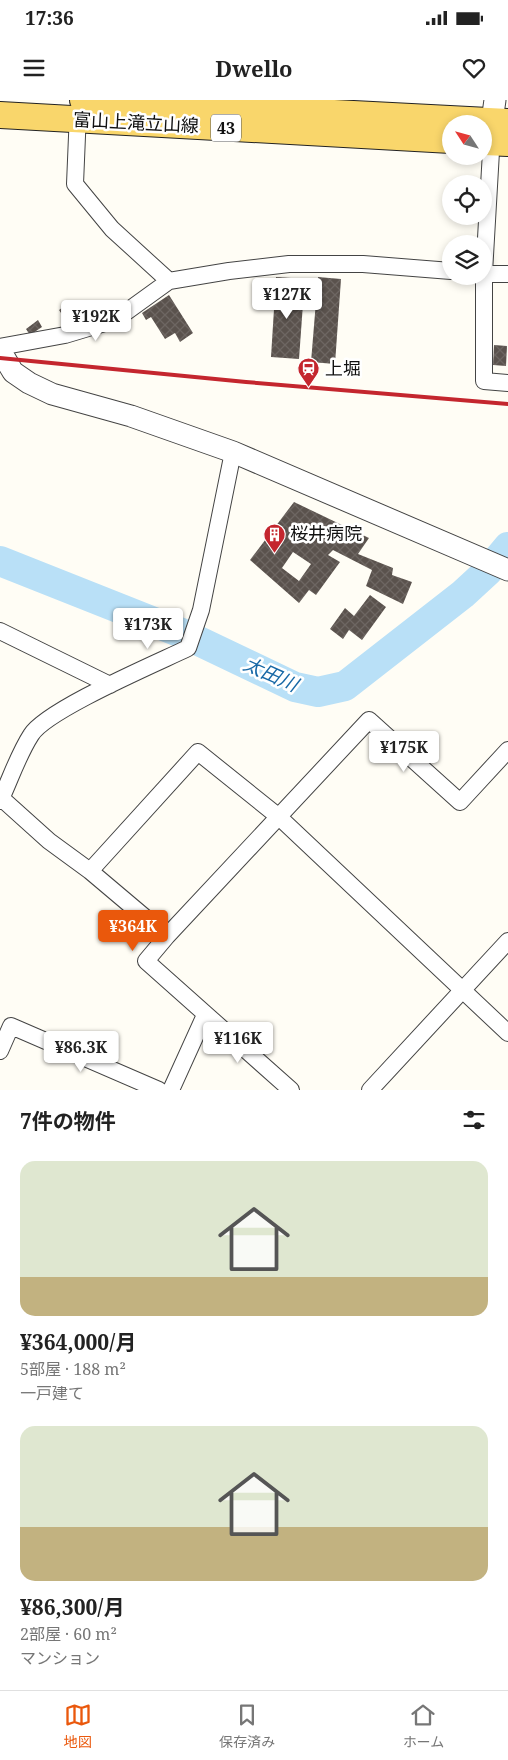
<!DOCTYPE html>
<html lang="ja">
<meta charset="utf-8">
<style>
:root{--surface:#fff;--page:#f2f2f2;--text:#222;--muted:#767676;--line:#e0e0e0;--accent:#ea580c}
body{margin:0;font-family:"Noto Serif","Noto Sans JP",serif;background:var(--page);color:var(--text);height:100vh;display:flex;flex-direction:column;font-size:19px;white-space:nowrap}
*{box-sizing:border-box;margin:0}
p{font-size:16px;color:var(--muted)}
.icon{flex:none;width:28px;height:28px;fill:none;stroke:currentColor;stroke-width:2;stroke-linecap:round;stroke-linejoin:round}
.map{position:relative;height:990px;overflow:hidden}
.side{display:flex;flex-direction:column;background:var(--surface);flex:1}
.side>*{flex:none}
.needle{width:32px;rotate:306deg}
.tools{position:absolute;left:442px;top:15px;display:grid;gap:10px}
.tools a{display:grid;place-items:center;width:50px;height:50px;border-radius:50%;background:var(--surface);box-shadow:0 2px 8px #0003;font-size:25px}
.price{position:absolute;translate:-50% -42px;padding:0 11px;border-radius:5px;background:#fff;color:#222;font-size:16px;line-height:32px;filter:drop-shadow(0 1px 2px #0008)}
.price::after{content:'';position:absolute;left:50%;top:30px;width:15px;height:11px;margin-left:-8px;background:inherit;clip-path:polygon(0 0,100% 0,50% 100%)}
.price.active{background:var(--accent);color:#fff}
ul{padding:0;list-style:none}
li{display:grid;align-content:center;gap:10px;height:265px;padding:0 20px}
li span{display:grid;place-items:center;height:155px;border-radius:15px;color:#555}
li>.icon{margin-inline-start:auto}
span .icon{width:90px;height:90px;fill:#fffc;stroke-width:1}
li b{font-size:21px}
h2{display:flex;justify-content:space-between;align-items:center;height:60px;padding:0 20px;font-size:21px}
.status{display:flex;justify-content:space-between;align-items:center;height:35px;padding:0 25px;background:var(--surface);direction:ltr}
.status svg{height:14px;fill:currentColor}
header{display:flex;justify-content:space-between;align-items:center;height:65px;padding:0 20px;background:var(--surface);font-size:22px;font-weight:700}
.tab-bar{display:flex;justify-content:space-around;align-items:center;height:70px;border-top:1px solid var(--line);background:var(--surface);font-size:14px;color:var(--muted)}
.tab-bar a{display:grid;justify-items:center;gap:2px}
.tab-bar .active{color:var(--accent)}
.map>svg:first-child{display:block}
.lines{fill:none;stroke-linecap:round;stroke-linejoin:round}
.river{stroke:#b9e0f7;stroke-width:30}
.building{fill:url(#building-cross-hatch);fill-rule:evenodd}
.minor-casing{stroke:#444;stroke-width:18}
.tertiary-casing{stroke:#444;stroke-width:23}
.primary-casing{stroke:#222;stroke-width:28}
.minor{stroke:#fff;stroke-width:16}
.tertiary{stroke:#fff;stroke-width:21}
.primary{stroke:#f9d66b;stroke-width:26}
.rail{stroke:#c4262e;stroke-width:4}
.labels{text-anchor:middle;stroke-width:5;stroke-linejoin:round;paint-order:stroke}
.shield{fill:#fff;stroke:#585858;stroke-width:1}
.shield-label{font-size:16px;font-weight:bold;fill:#111}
.street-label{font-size:18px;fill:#111;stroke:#fff}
.poi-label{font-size:18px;fill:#111;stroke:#fff;text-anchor:start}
.water-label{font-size:19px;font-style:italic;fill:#1768a6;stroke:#fff}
</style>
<div class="status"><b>17:36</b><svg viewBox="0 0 49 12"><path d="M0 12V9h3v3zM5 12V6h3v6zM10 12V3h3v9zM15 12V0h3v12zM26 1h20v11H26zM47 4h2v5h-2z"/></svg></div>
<header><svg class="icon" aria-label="menu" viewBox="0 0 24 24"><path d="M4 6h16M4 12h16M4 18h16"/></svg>Dwello<svg class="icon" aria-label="heart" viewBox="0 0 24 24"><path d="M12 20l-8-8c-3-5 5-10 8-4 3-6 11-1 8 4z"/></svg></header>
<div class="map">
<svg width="508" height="990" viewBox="0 0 508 990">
<defs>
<pattern id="building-cross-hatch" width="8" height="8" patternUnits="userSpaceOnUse" patternTransform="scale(1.25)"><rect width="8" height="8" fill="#5a524d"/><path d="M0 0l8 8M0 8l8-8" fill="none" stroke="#6d6662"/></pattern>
</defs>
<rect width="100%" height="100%" fill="#fffdf5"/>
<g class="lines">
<!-- river -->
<path class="river" d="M 0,461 L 184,534 L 295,587 L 318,592 L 345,586 L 463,494 L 488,471 L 508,447"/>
</g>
<!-- building -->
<path class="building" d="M 276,177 L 291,178 L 290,189 L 304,190 L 299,259 L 271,257 Z
M 318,177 L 341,179 L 335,264 L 311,262 Z
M 169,195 L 193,233 L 180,242 L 175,233 L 165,239 L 151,217 L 146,220 L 142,213 Z
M 73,200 L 86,220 L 72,229 L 59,210 Z
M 38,220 L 42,227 L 30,235 L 26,229 Z
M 494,245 L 507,246 L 506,266 L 493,265 Z
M 294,402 L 369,438 L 358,454 L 393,468 L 392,475 L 412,482 L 403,504 L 366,486 L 372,470 L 333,450 L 328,455 L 340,462 L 316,495 L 309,490 L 299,503 L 250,460 ZM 293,452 L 311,464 L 299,481 L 282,468 Z
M 370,495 L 386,507 L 362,540 L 349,530 L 343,539 L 330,529 L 345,508 L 354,516 Z"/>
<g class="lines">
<defs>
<path id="minor" d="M 78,12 L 75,84 L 112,129 L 169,181
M 484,173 L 492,34
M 484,174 L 508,174
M 484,176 L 484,281 L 508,283
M 0,247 L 65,235 L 115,220 L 169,181 L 229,171 L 289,164 L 363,164 L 451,171
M 0,531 L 110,585
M 0,697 L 49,741 L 90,771 L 167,836 L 146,861 L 291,990
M 0,701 C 10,680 18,655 31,635 C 46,610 157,563 188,548 L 201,510 L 233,352
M 90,771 L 198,652 L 279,717 L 508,933
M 167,836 L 369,620 L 460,702 L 508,650
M 0,951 L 11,926 L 159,990
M 171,990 L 205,915
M 370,990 L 508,841"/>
<path id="tertiary" d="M 492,21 L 495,0
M 0,250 L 13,272 L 29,283 L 52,294 L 131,316 L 233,352 L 508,470"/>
<path id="primary" d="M 83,0 L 508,22
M 0,15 L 451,40
M 484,42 L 508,43"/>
</defs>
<!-- minor casing -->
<use href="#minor" class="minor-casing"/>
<!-- tertiary casing -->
<use href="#tertiary" class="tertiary-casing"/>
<!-- primary casing -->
<use href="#primary" class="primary-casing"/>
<!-- minor -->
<use href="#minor" class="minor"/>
<!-- tertiary -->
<use href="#tertiary" class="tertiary"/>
<!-- primary -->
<use href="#primary" class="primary"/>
<!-- rail -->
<path class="rail" d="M 0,258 L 246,282 L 508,304"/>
</g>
<!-- icons -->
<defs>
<symbol id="station-pin" viewBox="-11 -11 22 30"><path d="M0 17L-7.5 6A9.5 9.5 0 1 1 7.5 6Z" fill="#c4262e" stroke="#fff"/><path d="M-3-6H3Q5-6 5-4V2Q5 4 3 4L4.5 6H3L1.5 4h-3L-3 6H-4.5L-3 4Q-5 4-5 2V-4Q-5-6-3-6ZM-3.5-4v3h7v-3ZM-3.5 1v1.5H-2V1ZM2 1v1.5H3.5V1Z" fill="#fff"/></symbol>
<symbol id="building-pin" viewBox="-11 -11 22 30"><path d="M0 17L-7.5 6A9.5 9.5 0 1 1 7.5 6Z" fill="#c4262e" stroke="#fff"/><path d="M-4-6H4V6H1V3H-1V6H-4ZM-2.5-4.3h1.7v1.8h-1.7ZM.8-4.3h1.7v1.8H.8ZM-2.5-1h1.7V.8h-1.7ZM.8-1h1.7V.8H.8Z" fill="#fff"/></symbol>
</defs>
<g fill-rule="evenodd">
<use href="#station-pin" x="296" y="256" width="25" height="34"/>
<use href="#building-pin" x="262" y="422" width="25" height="34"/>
</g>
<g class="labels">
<!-- shield labels -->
<rect class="shield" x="211" y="14.5" width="30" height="27" rx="4"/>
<g class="shield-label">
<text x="226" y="34">43</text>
</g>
<!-- street labels -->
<g class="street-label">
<text transform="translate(136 23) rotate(3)" y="6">富山上滝立山線</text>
</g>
<!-- poi labels -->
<g class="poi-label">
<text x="325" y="275">上堀</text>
<text x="290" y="440">桜井病院</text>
</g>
<!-- water labels -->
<g class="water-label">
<text transform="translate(271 574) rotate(24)" y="7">太田川</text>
</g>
</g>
</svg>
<div class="tools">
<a><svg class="needle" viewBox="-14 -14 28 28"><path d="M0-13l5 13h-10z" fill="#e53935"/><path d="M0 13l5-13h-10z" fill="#767676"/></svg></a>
<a><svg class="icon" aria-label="locate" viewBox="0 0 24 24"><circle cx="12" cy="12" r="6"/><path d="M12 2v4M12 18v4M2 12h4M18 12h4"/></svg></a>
<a><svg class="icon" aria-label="layers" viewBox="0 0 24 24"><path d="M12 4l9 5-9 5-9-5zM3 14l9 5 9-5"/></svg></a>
</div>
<b class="price" style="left:287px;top:220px">¥127K</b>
<b class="price" style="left:96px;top:242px">¥192K</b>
<b class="price" style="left:148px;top:550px">¥173K</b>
<b class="price" style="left:404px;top:673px">¥175K</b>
<b class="price active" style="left:133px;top:852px">¥364K</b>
<b class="price" style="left:238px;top:964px">¥116K</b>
<b class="price" style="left:81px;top:973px">¥86.3K</b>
</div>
<section class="side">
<h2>7件の物件<svg class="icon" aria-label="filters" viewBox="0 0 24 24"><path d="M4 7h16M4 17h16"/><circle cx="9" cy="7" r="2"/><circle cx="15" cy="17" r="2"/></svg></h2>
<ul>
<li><span style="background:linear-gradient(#dfe7d0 75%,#c2b280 0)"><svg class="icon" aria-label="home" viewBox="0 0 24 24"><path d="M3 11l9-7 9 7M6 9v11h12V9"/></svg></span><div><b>¥364,000/月</b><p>5部屋 · 188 m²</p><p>一戸建て</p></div></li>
<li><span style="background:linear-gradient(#dfe7d0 65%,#c2b280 0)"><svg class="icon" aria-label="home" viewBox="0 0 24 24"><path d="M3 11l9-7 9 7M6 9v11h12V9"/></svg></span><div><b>¥86,300/月</b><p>2部屋 · 60 m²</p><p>マンション</p></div></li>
</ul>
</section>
<nav class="tab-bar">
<a class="active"><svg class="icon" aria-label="map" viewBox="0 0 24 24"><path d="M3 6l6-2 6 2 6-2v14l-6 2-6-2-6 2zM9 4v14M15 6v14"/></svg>地図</a>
<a><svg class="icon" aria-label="saved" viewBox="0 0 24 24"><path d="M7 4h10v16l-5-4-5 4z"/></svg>保存済み</a>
<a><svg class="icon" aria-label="home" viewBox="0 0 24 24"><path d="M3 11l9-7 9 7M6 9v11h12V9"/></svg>ホーム</a>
</nav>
